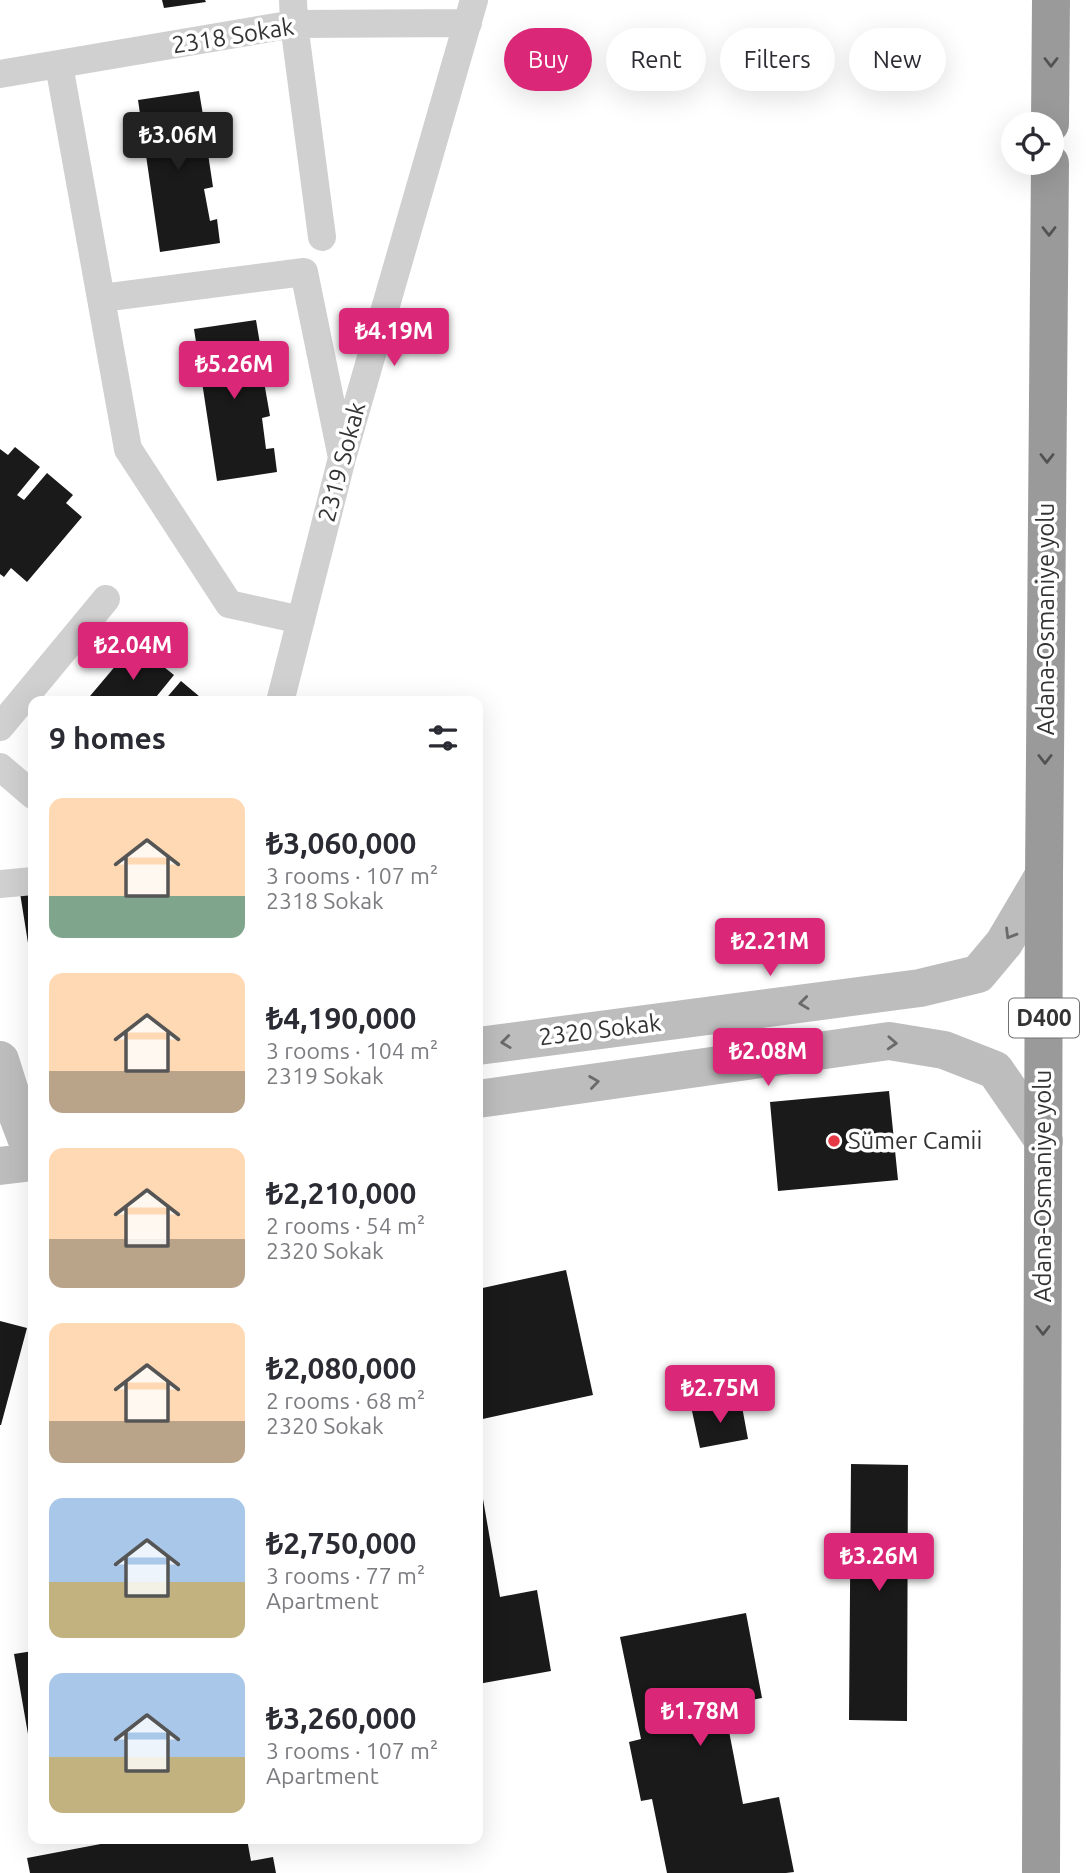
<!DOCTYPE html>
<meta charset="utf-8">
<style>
:root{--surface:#fff;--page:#f7f7f7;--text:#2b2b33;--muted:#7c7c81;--accent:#db2777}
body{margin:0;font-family:Ubuntu,sans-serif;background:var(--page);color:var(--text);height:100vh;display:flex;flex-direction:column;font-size:26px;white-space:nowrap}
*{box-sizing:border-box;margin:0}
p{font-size:23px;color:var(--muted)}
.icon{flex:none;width:38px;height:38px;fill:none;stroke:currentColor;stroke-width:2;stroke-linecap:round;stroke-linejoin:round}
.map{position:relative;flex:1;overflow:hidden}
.sheet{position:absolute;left:28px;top:696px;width:455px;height:1148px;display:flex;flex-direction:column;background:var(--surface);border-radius:14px;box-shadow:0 7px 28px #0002}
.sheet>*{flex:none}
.guide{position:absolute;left:504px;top:28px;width:476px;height:63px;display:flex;gap:14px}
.fabs{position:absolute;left:1001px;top:112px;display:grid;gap:14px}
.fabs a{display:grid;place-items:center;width:63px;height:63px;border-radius:50%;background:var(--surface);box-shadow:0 7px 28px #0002;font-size:35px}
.price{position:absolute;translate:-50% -60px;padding:0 16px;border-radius:7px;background:var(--accent);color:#fff;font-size:23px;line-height:46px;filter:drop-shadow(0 2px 4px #0008)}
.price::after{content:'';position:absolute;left:50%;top:42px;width:21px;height:16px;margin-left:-10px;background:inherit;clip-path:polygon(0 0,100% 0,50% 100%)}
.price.selected{background:#222;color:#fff}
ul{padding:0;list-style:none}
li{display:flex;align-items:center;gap:21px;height:175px;padding:0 21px}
li span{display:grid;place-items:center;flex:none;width:196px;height:140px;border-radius:14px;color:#555}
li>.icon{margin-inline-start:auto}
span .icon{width:84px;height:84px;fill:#fffc;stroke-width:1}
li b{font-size:30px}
h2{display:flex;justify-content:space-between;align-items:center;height:84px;padding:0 21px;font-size:30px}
.chip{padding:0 24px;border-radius:32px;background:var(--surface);box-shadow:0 7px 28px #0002;font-size:24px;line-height:63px}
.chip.selected{background:var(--accent);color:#fff}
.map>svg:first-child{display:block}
.building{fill:#1a1a1a}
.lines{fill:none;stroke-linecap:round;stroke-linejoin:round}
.street{stroke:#d0d0d0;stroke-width:28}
.secondary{stroke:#bdbdbd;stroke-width:38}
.highway{stroke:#9a9a9a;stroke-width:38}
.oneway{stroke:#525252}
.oneway2{stroke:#6a6a6a}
.poi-dot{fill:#e63946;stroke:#fff;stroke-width:2.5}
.labels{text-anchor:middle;stroke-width:7;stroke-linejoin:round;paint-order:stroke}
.shield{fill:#fff;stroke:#707070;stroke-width:2}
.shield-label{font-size:23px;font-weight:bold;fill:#333}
.street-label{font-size:24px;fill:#333;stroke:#fff}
.poi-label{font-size:24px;fill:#333;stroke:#fff;text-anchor:start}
</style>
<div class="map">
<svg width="1086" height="1873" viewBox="0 0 1086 1873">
<rect width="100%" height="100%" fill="#fff"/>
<!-- building -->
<path class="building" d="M 162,0 L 205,0 L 206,2 L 164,8 Z
M 199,91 L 203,115 L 193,116 L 198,149 L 207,147 L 213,187 L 204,189 L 210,221 L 217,219 L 220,243 L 160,252 L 138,100 Z
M 256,320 L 260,344 L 250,345 L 255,378 L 263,376 L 270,416 L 262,418 L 266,449 L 274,448 L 277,472 L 217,481 L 194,329 Z
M 15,447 L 40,467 L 17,495 L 24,500 L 47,473 L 73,495 L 66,503 L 82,517 L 27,582 L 11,568 L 4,577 L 0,574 L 0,449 L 8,455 Z
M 128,651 L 142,663 L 149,655 L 174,675 L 152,702 L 85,702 Z
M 181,681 L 206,702 L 163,702 Z
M 33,891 L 33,968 L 32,968 L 20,893 Z
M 889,1091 L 898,1180 L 778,1191 L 770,1102 Z
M 566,1270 L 593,1395 L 478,1420 L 478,1289 Z
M 0,1321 L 27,1328 L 1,1425 L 0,1425 Z
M 741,1401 L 748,1439 L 700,1448 L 692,1411 Z
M 851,1464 L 908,1465 L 907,1721 L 849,1720 Z
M 478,1476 L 479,1476 L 500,1597 L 537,1590 L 551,1671 L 478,1684 Z
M 746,1613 L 762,1698 L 724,1705 L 743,1804 L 779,1797 L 794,1872 L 786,1873 L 667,1873 L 652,1799 L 641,1801 L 629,1742 L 641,1739 L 620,1637 Z
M 33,1651 L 33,1757 L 32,1757 L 14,1654 Z
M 127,1839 L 247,1839 L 251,1861 L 273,1857 L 276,1873 L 30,1873 L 27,1858 Z"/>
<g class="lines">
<!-- street -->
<path class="street" d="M 293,0 L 294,24 L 322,237
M 59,65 L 128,449 L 229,604 L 301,620
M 0,74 L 294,24 L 468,23
M 102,298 L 304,272 L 341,453
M 280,702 L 342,458 L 474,0
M 0,727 L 106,599
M 0,767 L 33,795
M 0,884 L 33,881"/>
<!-- secondary -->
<path class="secondary" d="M 478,1046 L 920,988 L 978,974 L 1004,943 L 1044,875
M 0,1060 L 17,1114 L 33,1156
M 478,1099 L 889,1041 L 944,1050 L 995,1070 L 1044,1141
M 0,1166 L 33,1162"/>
<!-- highway -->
<path class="highway" d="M 1050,124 L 1051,0
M 1041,1873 L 1044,875 L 1050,163"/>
</g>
<!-- one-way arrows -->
<defs><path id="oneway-chevron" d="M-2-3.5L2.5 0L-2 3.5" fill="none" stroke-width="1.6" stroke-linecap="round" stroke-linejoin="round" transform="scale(1.75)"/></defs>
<g class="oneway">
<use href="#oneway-chevron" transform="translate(1051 62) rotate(90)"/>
<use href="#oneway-chevron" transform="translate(1049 231) rotate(90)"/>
<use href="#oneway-chevron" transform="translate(1047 458) rotate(90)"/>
<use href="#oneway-chevron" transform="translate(1045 759) rotate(90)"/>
<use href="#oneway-chevron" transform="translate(1043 1330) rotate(90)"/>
</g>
<g class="oneway2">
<use href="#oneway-chevron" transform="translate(1010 934) rotate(121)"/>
<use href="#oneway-chevron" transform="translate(804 1003) rotate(173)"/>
<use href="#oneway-chevron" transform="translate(506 1042) rotate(173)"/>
<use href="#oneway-chevron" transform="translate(892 1043) rotate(3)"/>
<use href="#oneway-chevron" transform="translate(594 1082) rotate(-8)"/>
</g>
<!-- markers -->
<circle class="poi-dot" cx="834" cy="1141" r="7"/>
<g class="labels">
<!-- shield labels -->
<rect class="shield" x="1009" y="998.5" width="70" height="39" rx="5"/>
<g class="shield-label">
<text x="1044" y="1026">D400</text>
</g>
<!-- street labels -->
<g class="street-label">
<text transform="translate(233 36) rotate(-9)" y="8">2318 Sokak</text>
<text transform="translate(342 462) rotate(-75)" y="8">2319 Sokak</text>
<text transform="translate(1046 619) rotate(-90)" y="8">Adana-Osmaniye yolu</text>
<text transform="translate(600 1030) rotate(-7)" y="8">2320 Sokak</text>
<text transform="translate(1043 1186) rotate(-90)" y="8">Adana-Osmaniye yolu</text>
</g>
<!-- poi labels -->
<g class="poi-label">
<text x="848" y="1149">Sümer Camii</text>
</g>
</g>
</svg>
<div class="fabs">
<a><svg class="icon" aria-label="locate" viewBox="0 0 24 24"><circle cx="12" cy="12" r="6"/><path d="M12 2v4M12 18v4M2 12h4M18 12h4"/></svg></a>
</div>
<b class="price selected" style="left:178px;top:172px">₺3.06M</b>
<b class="price" style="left:394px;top:368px">₺4.19M</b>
<b class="price" style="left:234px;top:401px">₺5.26M</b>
<b class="price" style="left:133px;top:682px">₺2.04M</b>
<b class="price" style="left:770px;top:978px">₺2.21M</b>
<b class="price" style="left:768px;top:1088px">₺2.08M</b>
<b class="price" style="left:720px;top:1425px">₺2.75M</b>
<b class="price" style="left:879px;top:1593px">₺3.26M</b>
<b class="price" style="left:700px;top:1748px">₺1.78M</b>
<div class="guide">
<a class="chip selected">Buy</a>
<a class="chip">Rent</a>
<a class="chip">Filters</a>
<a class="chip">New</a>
</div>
<section class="sheet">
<h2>9 homes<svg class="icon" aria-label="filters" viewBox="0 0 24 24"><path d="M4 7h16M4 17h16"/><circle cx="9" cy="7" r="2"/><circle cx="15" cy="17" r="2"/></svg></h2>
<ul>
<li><span style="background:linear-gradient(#ffd9b3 70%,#7fa58c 0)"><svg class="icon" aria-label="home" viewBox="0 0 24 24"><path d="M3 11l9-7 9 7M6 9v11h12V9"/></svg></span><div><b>₺3,060,000</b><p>3 rooms · 107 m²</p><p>2318 Sokak</p></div></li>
<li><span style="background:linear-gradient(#ffd9b3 70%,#b9a48a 0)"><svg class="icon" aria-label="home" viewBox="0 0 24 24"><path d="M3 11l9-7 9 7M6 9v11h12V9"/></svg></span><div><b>₺4,190,000</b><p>3 rooms · 104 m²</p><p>2319 Sokak</p></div></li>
<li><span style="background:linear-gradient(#ffd9b3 65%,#b9a48a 0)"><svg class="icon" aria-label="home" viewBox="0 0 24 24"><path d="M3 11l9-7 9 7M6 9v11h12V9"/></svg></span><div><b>₺2,210,000</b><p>2 rooms · 54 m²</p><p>2320 Sokak</p></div></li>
<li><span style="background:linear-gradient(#ffd9b3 70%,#b9a48a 0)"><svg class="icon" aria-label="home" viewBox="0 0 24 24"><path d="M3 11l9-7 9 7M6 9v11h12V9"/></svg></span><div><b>₺2,080,000</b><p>2 rooms · 68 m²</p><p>2320 Sokak</p></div></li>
<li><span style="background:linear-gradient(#a9c7e8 60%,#c2b280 0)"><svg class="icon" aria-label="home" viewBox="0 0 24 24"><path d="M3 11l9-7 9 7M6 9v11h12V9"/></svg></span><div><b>₺2,750,000</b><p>3 rooms · 77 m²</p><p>Apartment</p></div></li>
<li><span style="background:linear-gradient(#a9c7e8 60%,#c2b280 0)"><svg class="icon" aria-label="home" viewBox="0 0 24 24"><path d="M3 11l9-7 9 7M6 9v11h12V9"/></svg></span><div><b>₺3,260,000</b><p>3 rooms · 107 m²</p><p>Apartment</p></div></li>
</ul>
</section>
</div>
